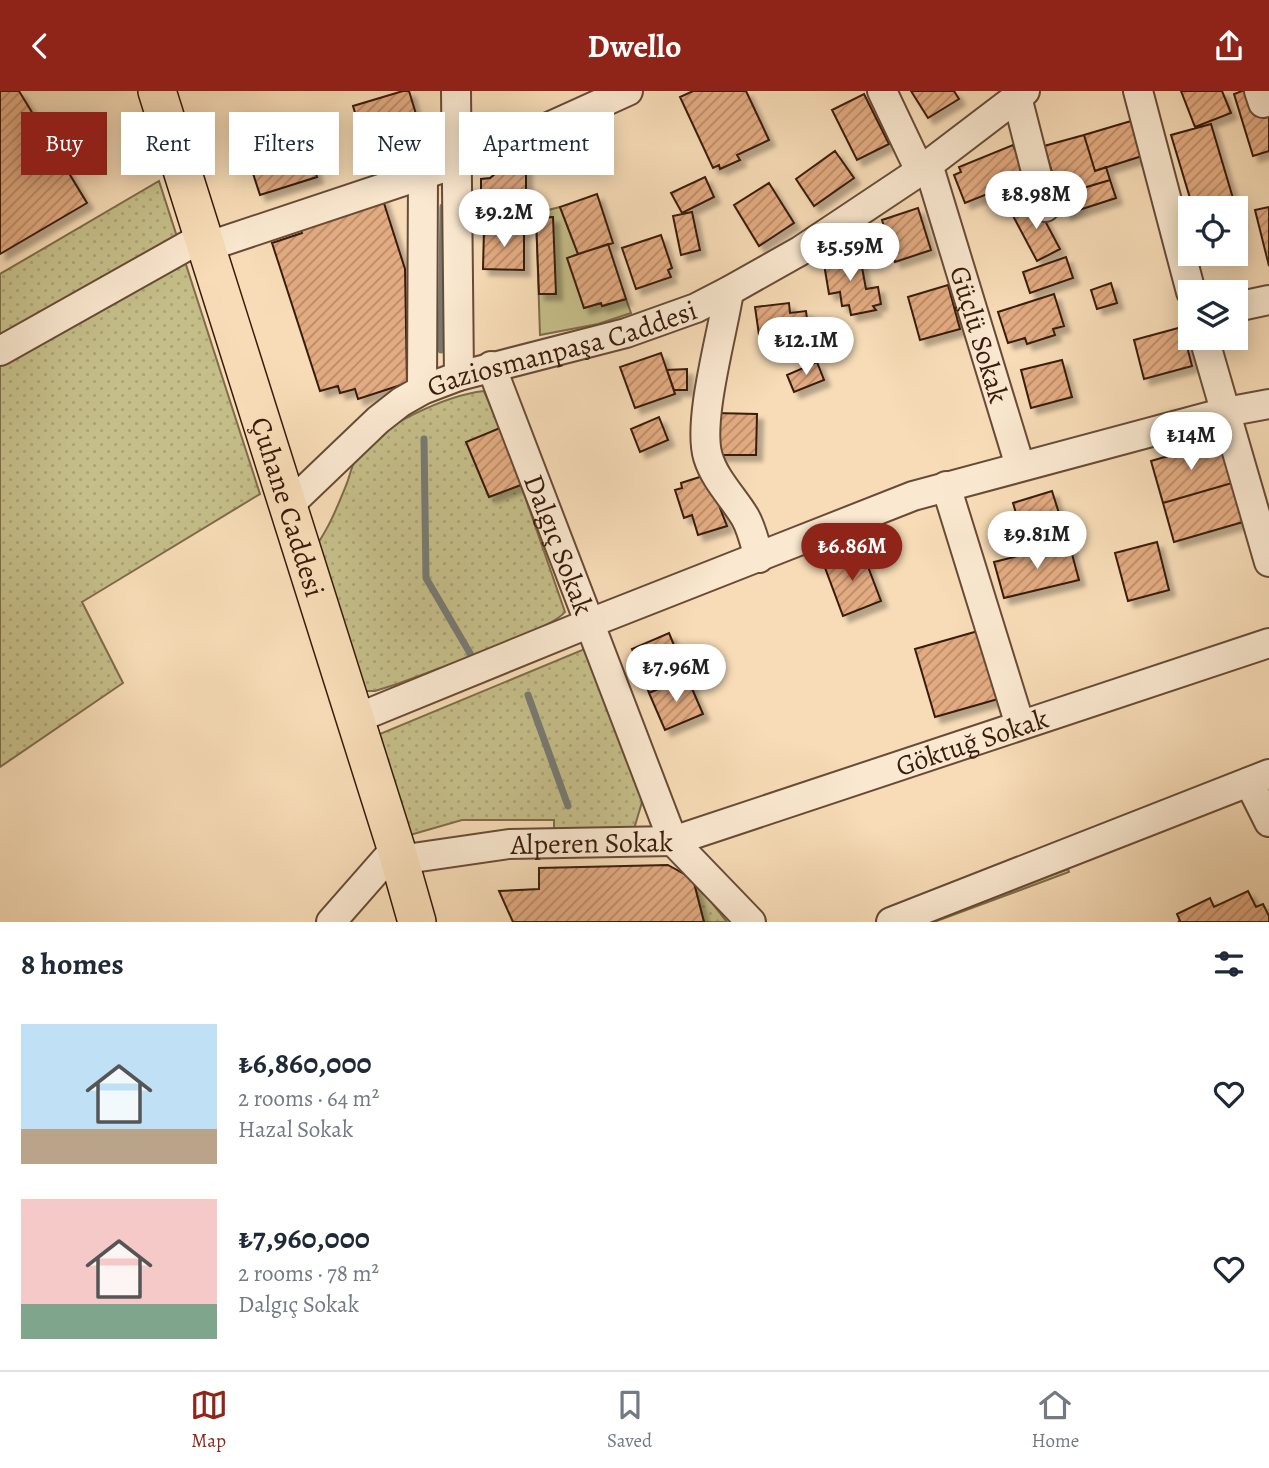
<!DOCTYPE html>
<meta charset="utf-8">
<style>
:root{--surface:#fff;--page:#f2f2f3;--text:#1f2937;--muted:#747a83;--line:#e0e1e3;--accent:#8f2418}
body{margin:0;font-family:Alegreya,serif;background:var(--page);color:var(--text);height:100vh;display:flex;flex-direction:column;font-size:26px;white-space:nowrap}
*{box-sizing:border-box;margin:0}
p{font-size:23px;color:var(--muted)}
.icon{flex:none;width:38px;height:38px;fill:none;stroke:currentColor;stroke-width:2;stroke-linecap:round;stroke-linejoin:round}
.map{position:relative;height:831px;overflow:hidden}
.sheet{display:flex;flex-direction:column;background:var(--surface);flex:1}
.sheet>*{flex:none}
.banner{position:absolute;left:21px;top:21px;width:700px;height:63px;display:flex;gap:14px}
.fabs{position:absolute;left:1178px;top:105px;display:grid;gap:14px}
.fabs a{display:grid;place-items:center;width:70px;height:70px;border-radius:0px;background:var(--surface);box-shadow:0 4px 18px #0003;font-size:35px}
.price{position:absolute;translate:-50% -60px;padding:0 16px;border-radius:24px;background:#fff;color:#222;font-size:23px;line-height:46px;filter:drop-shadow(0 2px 4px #0008)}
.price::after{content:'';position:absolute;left:50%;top:42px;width:21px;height:16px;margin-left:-10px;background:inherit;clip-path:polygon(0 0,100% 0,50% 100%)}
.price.selected{background:var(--accent);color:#fff}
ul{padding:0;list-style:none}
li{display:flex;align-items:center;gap:21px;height:175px;padding:0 21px}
li span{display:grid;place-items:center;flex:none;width:196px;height:140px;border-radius:0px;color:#555}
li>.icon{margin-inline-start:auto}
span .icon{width:84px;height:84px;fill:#fffc;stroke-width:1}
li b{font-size:30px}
h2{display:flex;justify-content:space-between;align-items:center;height:84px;padding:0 21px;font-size:30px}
.pill{padding:0 24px;border-radius:0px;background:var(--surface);box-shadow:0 4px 18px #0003;font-size:24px;line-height:63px}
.pill.selected{background:var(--accent);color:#fff}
header{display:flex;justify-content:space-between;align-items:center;height:91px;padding:0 21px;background:var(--accent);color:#fff;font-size:32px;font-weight:700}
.tabs{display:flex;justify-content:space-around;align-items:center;height:98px;border-top:2px solid var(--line);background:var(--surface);font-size:19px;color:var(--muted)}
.tabs a{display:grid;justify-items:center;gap:4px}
.tabs .selected{color:var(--accent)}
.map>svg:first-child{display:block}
.grass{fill:url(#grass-dots);stroke:#7e6c4a;stroke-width:2}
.garden{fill:#c5be89;stroke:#7e6c4a;stroke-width:2}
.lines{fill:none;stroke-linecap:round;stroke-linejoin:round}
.stream{stroke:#777a73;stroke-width:7}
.building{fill:url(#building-hatch);stroke:#381b0b;stroke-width:2;filter:url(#shadow)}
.minor-casing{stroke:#684b36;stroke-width:32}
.major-casing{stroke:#381b0b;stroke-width:40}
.minor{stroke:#fae8d0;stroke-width:28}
.major{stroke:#f7dcb7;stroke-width:37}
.labels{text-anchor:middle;stroke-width:7;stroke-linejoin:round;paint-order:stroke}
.street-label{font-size:28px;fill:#381b0b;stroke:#fae8d0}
</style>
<header><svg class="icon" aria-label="back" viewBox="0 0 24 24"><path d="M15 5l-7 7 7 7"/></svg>Dwello<svg class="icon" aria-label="share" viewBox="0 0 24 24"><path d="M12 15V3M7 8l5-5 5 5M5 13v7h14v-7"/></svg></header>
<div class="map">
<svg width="1269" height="831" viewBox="0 0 1269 831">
<defs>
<pattern id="grass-dots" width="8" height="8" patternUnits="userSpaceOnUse" patternTransform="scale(1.75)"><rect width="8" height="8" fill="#c5be89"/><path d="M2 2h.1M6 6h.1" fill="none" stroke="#aaa375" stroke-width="1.8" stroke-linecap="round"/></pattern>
<pattern id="building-hatch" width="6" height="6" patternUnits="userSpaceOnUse" patternTransform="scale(1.75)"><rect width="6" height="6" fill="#e3ab81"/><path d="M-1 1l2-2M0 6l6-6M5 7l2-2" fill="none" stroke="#b98a68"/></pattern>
<filter id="shadow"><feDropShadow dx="6" dy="6" stdDeviation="2" flood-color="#0004"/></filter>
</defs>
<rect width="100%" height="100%" fill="#f7dcb7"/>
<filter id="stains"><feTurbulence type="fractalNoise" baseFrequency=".00286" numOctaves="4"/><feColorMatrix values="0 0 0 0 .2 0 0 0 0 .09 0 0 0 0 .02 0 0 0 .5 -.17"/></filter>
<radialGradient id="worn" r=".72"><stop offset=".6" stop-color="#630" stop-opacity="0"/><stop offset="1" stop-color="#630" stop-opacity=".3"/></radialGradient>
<!-- grass -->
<path class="grass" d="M 159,90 L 260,403 L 82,511 L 123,592 L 0,676 L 0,183 Z
M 484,300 L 500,337 L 467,352 L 489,406 L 521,394 L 565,521 C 550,540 425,582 394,594 L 375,600 L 365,600 L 316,455 C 330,435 338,414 347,392 C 350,384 352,373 357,366 C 377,335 448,304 484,300 Z
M 587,557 L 642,702 L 642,711 L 634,738 L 554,738 L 554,729 L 462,729 L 410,744 L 375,645 Z
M 1068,778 L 1069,781 L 934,831 L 925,831 Z
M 693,788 L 727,831 L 704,831 Z"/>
<!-- garden -->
<path class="garden" d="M 560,116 L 578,163 L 568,167 L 584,217 L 601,212 L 603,215 L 626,208 L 631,222 L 598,233 L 540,244 L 536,122 Z"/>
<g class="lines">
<!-- stream -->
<path class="stream" d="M 441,259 L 443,116
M 424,348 L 426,487 L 471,564
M 528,604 L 568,715"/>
</g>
<!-- building -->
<path class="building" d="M 0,0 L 19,0 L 87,112 L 0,163 Z
M 403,0 L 409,0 L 419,33 L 363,49 L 353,15 Z
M 693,0 L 746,0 L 769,49 L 737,64 L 740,69 L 720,78 L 719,74 L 713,77 L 680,6 Z
M 911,0 L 954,0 L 959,8 L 928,27 Z
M 1181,0 L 1222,0 L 1231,22 L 1195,36 Z
M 1242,0 L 1252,0 L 1269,15 L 1269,60 L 1253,65 L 1234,3 Z
M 864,3 L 889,53 L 857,69 L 832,19 Z
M 1131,30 L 1142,65 L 1095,80 L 1084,44 Z
M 1211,33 L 1240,131 L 1236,132 L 1236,117 L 1193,117 L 1171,44 Z
M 303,43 L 317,86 L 260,104 L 246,61 Z
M 1084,44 L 1095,80 L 1106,76 L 1110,89 L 1070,101 L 1076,120 L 1065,123 L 1044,55 Z
M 1013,54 L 1027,87 L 965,112 L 954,84 L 961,81 L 959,76 Z
M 835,60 L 854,87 L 814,115 L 796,88 Z
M 506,74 L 526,74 L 526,122 L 481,122 L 481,88 L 490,87 Z
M 705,86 L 714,106 L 682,122 L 671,102 Z
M 1110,89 L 1116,107 L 1076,120 L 1070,101 Z
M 769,92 L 794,132 L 759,155 L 734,114 Z
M 597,103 L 613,152 L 578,163 L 560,116 Z
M 382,106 L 405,178 L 407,292 L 358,308 L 355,298 L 340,302 L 338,295 L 320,300 L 272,152 L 302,142 L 299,132 Z
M 1035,111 L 1060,158 L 1037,170 L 1012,123 Z
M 1269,116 L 1269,175 L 1255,119 Z
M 918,117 L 931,159 L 895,171 L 882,129 Z
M 692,121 L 700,159 L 681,164 L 673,125 Z
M 553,126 L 556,203 L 539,203 L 536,127 Z
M 484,138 L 524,138 L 524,179 L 483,178 Z
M 661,144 L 672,177 L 668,179 L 671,186 L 636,198 L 622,157 Z
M 608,153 L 626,208 L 602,215 L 601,212 L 584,217 L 567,167 Z
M 859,160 L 866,198 L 878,196 L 881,213 L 873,215 L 876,219 L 851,224 L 849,214 L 842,215 L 840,201 L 829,203 L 823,167 Z
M 1066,166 L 1073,187 L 1030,202 L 1023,181 Z
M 1111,192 L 1117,212 L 1097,218 L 1091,199 Z
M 948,194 L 960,238 L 920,249 L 908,206 Z
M 1054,203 L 1064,235 L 1053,238 L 1055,244 L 1027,253 L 1025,247 L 1008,252 L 998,221 Z
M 789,212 L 790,222 L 806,220 L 810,252 L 761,258 L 755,216 Z
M 1182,236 L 1192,275 L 1144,288 L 1134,249 Z
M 661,262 L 675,303 L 635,317 L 620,276 Z
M 1062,269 L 1072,306 L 1031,317 L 1021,279 Z
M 817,271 L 824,289 L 794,301 L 787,284 Z
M 687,278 L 687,299 L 674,299 L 667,279 Z
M 715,322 L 757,323 L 756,364 L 717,364 Z
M 659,326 L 668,349 L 640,361 L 631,338 Z
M 500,337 L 521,394 L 489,406 L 466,351 Z
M 1220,350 L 1232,392 L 1163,412 L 1151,370 Z
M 706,384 L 723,416 L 720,417 L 727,435 L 698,444 L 692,424 L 684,427 L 675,399 L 682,397 L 681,392 Z
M 1232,392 L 1243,431 L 1174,451 L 1163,412 Z
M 1052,400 L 1063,435 L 1023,446 L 1013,412 Z
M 1157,451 L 1169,499 L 1128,510 L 1115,462 Z
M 1069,452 L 1079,489 L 1004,507 L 994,471 Z
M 862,460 L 881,510 L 843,525 L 824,474 Z
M 978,540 L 998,608 L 935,626 L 915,558 Z
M 669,542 L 687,586 L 649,602 L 632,558 Z
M 687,586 L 703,623 L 665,639 L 649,602 Z
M 668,774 L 693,788 L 704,831 L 513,831 L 499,800 L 539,798 L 539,777 Z
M 1248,800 L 1256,816 L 1263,813 L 1269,825 L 1269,831 L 1178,831 L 1180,830 L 1177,823 L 1210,807 L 1214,816 Z"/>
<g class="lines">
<defs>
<g id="minor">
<path d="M 456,0 L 459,285"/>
<path d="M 882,0 L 920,80"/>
<path d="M 1138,0 L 1191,201"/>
<path d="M 1259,0 L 1263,12 L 1269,10"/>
<path d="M 1017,6 L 1045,116"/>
<path id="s1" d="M 928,73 L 1020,375"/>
<path d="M 206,156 L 500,58 L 628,0"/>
<path d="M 729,200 C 723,241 697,330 708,366 C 715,389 733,406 745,426 C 752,438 755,453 759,467"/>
<path d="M 1236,216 L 1269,209"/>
<path d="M 1204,247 L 1269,471"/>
<path d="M 0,260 L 203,146"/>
<path id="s2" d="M 491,275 L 673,750 L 751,831"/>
<path d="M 422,299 L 423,85"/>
<path d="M 946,395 L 1020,634"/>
<path id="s3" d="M 288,415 L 378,329 L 401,311 L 422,299 L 459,285 L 626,242 L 696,217 L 729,200 L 800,160 L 920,80 L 1025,0"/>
<path d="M 355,628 L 590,532 L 913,405 L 1226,321 L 1269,313"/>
<path d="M 1249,691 L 1269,731"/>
<path id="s4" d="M 399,769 L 509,753 L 673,750 L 1269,552"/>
<path d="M 331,831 L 396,757"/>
<path d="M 891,831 L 1269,683"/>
</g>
<g id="major">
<path id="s5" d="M 157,0 L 396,757 L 417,831"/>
</g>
</defs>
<!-- minor casing -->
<use href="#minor" class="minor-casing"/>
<!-- major casing -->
<use href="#major" class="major-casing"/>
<!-- minor -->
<use href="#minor" class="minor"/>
<!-- major -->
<use href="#major" class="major"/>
</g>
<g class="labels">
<!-- street labels -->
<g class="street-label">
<text dy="10" stroke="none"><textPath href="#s1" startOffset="178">Güçlü Sokak</textPath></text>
<text dy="10" stroke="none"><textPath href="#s3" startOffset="324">Gaziosmanpaşa Caddesi</textPath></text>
<text dy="10" stroke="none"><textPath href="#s5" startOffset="436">Çuhane Caddesi</textPath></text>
<text dy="10" stroke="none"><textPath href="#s2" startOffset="191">Dalgıç Sokak</textPath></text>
<text dy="10" stroke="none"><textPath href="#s4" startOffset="590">Göktuğ Sokak</textPath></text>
<text dy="10" stroke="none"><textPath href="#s4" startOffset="194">Alperen Sokak</textPath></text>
</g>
</g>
<rect width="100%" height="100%" filter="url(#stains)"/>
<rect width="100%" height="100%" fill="url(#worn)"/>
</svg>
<div class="fabs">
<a><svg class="icon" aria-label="locate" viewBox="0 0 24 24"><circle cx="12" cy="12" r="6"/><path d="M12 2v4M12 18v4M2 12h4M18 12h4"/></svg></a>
<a><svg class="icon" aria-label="layers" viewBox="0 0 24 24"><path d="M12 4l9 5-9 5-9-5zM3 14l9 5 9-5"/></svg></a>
</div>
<b class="price" style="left:1036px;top:140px">₺8.98M</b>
<b class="price" style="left:504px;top:158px">₺9.2M</b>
<b class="price" style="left:850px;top:192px">₺5.59M</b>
<b class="price" style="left:806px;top:286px">₺12.1M</b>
<b class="price" style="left:1191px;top:381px">₺14M</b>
<b class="price" style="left:1037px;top:480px">₺9.81M</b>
<b class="price selected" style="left:852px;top:492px">₺6.86M</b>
<b class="price" style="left:676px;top:613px">₺7.96M</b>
<div class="banner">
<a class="pill selected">Buy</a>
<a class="pill">Rent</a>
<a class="pill">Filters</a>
<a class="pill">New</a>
<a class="pill">Apartment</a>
</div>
</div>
<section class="sheet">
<h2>8 homes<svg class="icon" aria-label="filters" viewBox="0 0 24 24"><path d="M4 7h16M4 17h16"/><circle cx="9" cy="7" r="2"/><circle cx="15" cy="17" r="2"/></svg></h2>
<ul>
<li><span style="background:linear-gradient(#bfe0f5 75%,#b9a48a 0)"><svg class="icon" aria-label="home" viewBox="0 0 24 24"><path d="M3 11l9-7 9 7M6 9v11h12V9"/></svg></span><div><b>₺6,860,000</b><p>2 rooms · 64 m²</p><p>Hazal Sokak</p></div><svg class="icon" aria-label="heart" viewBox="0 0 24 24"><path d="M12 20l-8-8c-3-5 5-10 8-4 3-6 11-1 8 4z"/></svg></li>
<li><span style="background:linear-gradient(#f6c9c9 75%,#7fa58c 0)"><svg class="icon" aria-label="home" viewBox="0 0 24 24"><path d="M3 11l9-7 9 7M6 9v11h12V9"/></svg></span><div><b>₺7,960,000</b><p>2 rooms · 78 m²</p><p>Dalgıç Sokak</p></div><svg class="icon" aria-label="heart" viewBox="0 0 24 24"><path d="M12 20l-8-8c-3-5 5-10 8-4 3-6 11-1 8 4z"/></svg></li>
</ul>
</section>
<nav class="tabs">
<a class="selected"><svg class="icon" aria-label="map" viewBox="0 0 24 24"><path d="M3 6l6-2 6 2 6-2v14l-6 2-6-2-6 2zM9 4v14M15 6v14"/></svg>Map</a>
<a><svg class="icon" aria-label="saved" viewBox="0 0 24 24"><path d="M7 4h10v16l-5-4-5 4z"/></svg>Saved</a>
<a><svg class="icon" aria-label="home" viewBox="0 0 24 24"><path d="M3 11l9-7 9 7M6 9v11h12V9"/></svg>Home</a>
</nav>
